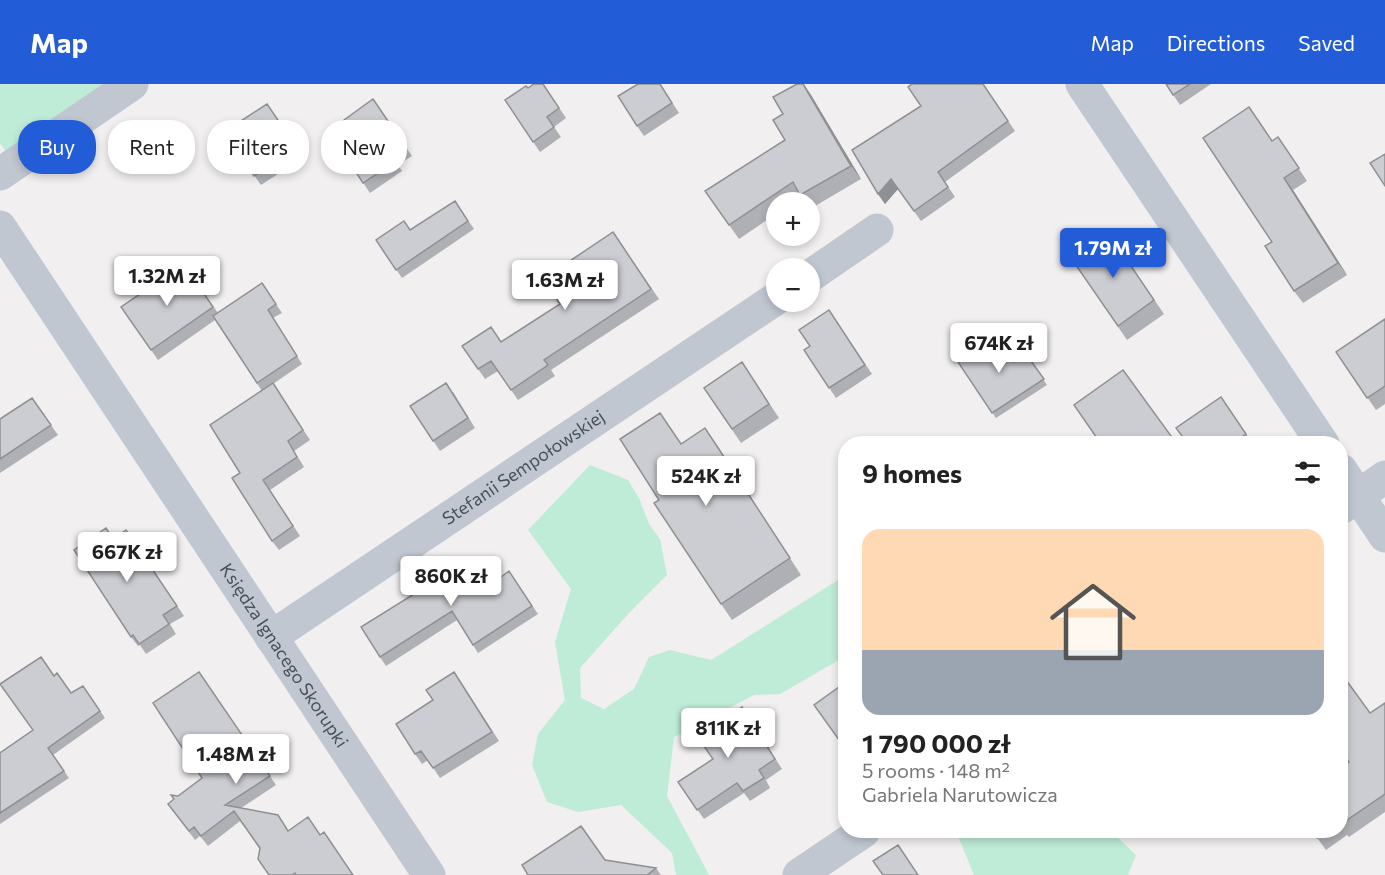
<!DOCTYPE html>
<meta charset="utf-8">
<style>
:root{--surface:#fff;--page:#f2f2f2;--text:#222;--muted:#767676;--line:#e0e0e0;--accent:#235cd7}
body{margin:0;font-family:Commissioner,sans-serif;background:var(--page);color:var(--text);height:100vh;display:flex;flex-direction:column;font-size:22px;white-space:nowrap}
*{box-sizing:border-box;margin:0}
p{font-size:20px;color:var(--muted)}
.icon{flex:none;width:33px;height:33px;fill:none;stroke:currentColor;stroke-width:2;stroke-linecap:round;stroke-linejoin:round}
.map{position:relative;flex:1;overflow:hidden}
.sheet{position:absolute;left:838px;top:352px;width:510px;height:402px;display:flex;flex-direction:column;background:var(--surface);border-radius:24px;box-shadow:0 3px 9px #0003}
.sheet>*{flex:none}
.hud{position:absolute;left:18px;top:36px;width:570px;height:54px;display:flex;gap:12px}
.tools{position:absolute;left:766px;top:108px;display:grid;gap:12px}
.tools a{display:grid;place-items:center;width:54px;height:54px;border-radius:50%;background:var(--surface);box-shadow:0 3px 9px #0003;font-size:30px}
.price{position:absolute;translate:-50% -51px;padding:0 14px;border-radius:6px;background:#fff;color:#222;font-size:20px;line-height:39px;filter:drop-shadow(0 2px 3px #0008)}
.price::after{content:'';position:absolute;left:50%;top:36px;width:18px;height:14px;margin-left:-9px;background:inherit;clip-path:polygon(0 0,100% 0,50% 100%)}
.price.active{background:var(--accent);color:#fff}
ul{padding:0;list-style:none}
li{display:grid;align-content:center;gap:12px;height:318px;padding:0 24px}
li+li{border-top:2px solid var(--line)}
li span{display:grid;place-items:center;height:186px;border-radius:18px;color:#555}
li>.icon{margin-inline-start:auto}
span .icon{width:108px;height:108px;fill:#fffc;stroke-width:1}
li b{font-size:26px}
h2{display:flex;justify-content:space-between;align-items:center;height:72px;padding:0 24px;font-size:26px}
.pill{padding:0 21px;border-radius:24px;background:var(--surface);box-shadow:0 3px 9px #0003;font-size:21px;line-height:54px}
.pill.active{background:var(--accent);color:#fff}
header{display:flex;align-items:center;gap:36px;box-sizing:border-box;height:84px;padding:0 30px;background:var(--accent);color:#fff}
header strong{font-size:28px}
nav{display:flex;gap:33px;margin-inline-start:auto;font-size:21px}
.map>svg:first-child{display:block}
.green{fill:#bfecd6}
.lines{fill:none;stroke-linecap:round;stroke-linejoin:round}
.street{stroke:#c0c7d0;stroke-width:33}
.wall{fill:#afb0b5}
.shaded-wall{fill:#8f9094}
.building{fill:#cccdd3;stroke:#8f9094;stroke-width:1.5}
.labels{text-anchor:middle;stroke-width:6;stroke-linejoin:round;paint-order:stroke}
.street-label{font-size:18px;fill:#48505b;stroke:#fff}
</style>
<header>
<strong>Map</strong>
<nav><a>Map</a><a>Directions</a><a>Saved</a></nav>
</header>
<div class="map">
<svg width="1385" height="791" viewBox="0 0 1385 791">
<rect width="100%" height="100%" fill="#f1efef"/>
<!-- green -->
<path class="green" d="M 0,0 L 102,0 L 101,5 L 7,69 L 0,59 Z
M 590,381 L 628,396 L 639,414 L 649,440 L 660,455 L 667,491 L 629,529 L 580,584 L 581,614 L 604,625 L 634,605 L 649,573 L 670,566 L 711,576 L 846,491 L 846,572 L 780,610 L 754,611 L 674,653 L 667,712 L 709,791 L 676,791 L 672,769 L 621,721 L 578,728 L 547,718 L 532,681 L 538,650 L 565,616 L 555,558 L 571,505 L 528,446 Z
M 956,747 L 1111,747 L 1136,771 L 1128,791 L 974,791 Z"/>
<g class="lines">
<!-- street -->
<g class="street">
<path d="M 1082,0 L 1323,360"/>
<path d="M 0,90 L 132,0"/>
<path id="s1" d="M 0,143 L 429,791"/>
<path d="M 810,192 L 877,146"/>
<path d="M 1341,386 L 1385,452"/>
<path d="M 1341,424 L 1385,393"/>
<path id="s2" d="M 271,553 L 777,214"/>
<path d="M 799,791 L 864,747"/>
</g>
</g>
<!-- wall -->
<path class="wall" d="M 543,0 L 566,34 L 554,43 L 561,53 L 540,68 L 505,16 Z
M 660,0 L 679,29 L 644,52 L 637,42 Z
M 804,0 L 811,11 L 861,95 L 810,125 L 810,118 L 805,118 L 801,113 L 793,118 L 777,118 L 777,129 L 739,155 L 705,107 L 785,56 L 783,30 Z
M 983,0 L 1015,47 L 945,98 L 955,113 L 921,137 L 898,105 L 885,120 L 878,110 Z
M 1166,0 L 1211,0 L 1180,21 Z
M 373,15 L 412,72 L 398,81 L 402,87 L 370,109 L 329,47 Z
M 267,20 L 303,74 L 261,101 L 235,64 L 242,60 Z
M 1258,35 L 1272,57 L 1278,53 L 1307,97 L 1293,106 L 1347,191 L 1303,219 L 1294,207 L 1272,158 Z
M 455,117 L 474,145 L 402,194 L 376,156 L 410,146 Z
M 613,148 L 659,215 L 551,286 L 555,292 L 518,316 L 498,287 L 485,295 L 462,262 L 501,258 L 560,220 Z
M 1108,148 L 1164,230 L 1127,256 L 1071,174 Z
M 184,180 L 218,229 L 262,199 L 282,229 L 273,234 L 302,280 L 273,300 L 310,356 L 294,367 L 304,383 L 270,406 L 300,452 L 279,466 L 272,457 L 240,389 L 262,307 L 215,236 L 158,276 L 121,223 Z
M 829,226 L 872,290 L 836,314 L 804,266 L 810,262 Z
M 1385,235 L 1385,320 L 1376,326 L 1336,268 Z
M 1002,256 L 1014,278 L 1026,270 L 1047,301 L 996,334 L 958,278 Z
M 742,278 L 779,334 L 741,359 L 704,304 Z
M 453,308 L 475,344 L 440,367 L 410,322 Z
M 1221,313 L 1253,360 L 1188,360 Z
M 32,314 L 58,351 L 0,389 L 0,335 Z
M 705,344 L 801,491 L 732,536 L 721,520 L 659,416 L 681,360 Z
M 126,446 L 184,532 L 170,540 L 176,550 L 146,570 L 140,561 L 138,562 L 131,553 L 113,455 Z
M 509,487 L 538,530 L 478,569 L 457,536 L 386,582 L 380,573 L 450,491 L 493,499 Z
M 199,588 L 276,701 L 241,724 L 288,746 L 320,751 L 353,791 L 269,791 L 259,764 L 240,737 L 208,762 L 200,752 L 195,756 L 168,720 L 202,694 Z
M 54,592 L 71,609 L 83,602 L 105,634 L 53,671 L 69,694 L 0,740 L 0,669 L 33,646 Z
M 461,598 L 499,657 L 440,694 L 428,676 L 422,680 L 415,670 L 433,616 Z
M 846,598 L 846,667 L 842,660 Z
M 1385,619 L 1385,728 L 1349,753 L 1347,751 L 1326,766 L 1312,747 L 1341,747 L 1341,684 L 1349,678 L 1370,629 Z
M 749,633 L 782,685 L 766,696 L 770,704 L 750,717 L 744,709 L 704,735 L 678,698 L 713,675 Z
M 605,776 L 656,784 L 661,791 L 528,791 Z"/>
<!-- shaded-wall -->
<path class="shaded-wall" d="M 803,0 L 811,11 L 861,95 L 851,82 Z
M 1284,94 L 1293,106 L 1347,191 L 1338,179 Z
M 891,95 L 898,105 L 885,120 L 878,110 Z
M 705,344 L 717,361 L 801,491 L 790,474 Z"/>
<!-- building -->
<path class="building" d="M 534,0 L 543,0 L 559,24 L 547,33 L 554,43 L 533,58 L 505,16 L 526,2 L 528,4 Z
M 638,0 L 660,0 L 672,19 L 637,42 L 618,12 Z
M 797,0 L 803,0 L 851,82 L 800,111 L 793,98 L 729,141 L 705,107 L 785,56 L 773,36 L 783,30 L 773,13 Z
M 912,0 L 983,0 L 1008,37 L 938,88 L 948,103 L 914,127 L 891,95 L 878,110 L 852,66 L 921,22 L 908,3 Z
M 1166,0 L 1190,0 L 1173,11 Z
M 373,15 L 405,62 L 391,71 L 396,77 L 363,99 L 329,47 Z
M 267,20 L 297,64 L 254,92 L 235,64 L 242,59 L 230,44 Z
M 1249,23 L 1272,57 L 1278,53 L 1299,84 L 1284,94 L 1338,179 L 1294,207 L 1265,162 L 1272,158 L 1203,54 Z
M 1385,70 L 1385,102 L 1370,79 Z
M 455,117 L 468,137 L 396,186 L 376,156 L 404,137 L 410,146 Z
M 613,148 L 651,205 L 544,276 L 548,281 L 511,306 L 491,277 L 478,285 L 462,262 L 491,243 L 501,258 L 560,220 L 543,195 Z
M 1108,148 L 1154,216 L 1118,242 L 1071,174 Z
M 184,180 L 213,223 L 151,266 L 121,223 Z
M 262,199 L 276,220 L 268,226 L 297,272 L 257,299 L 213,232 Z
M 829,226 L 865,281 L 829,304 L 804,266 L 810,262 L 799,246 Z
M 1385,235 L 1385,302 L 1367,314 L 1336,268 Z
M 998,251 L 1014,278 L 1026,270 L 1044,295 L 992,329 L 958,278 Z
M 742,278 L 769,320 L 732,345 L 704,304 Z
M 1123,286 L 1174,356 L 1169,360 L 1101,360 L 1074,321 Z
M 273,299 L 303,346 L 288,357 L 297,373 L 263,396 L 293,442 L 272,457 L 232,394 L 240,389 L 210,341 Z
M 446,299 L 468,334 L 433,357 L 410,322 Z
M 1221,313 L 1246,350 L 1232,360 L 1188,360 L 1176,344 Z
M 32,314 L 51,341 L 0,375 L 0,335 Z
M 660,329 L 681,360 L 705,344 L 790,474 L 721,520 L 654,419 L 659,416 L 620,355 Z
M 1036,355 L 1039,360 L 1028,360 Z
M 106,444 L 113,455 L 126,446 L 177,522 L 163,531 L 169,540 L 139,560 L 133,551 L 131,553 L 74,466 Z
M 476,473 L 493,499 L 509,487 L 532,522 L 473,561 L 452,527 L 380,573 L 361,543 L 419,507 L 447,486 L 450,491 Z
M 41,573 L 54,592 L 57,589 L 71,609 L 83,602 L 100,627 L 48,664 L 64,687 L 0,729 L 0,669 L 33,646 L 0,600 Z
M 199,588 L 270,692 L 225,721 L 278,731 L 288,747 L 308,733 L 320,751 L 324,748 L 353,791 L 296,791 L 295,789 L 292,791 L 269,791 L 258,775 L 260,764 L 234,727 L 201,752 L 194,743 L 189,747 L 168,720 L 174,715 L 171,711 L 178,712 L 202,694 L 153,619 Z
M 454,588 L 492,648 L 433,684 L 421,667 L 415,670 L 396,640 L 433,616 L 426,606 Z
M 1341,589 L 1370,629 L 1385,619 L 1385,710 L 1341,740 L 1341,684 L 1349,678 L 1341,666 Z
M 846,598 L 846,658 L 842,660 L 814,621 Z
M 742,623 L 775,675 L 759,686 L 764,694 L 743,707 L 737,699 L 697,726 L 678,698 L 713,675 L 697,652 Z
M 581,742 L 605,776 L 656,784 L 647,791 L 528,791 L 522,781 Z
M 1312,747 L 1326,747 L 1317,754 Z
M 898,761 L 918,791 L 883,791 L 873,777 Z"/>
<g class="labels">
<!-- street labels -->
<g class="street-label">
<text dy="6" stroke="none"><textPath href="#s2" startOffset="304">Stefanii Sempołowskiej</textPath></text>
<text dy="6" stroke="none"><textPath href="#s1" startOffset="514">Księdza Ignacego Skorupki</textPath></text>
</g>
</g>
</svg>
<div class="tools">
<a>+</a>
<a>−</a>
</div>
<b class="price active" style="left:1113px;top:195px">1.79M zł</b>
<b class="price" style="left:167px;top:223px">1.32M zł</b>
<b class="price" style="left:565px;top:227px">1.63M zł</b>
<b class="price" style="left:999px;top:290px">674K zł</b>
<b class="price" style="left:706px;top:423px">524K zł</b>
<b class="price" style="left:127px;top:499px">667K zł</b>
<b class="price" style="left:451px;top:523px">860K zł</b>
<b class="price" style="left:728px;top:675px">811K zł</b>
<b class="price" style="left:236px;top:701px">1.48M zł</b>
<div class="hud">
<a class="pill active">Buy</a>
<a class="pill">Rent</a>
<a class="pill">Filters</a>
<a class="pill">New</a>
</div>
<section class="sheet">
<h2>9 homes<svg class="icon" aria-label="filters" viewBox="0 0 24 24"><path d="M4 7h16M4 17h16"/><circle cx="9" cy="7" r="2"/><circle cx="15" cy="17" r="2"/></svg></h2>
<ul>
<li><span style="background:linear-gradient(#ffd9b3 65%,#9aa5b1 0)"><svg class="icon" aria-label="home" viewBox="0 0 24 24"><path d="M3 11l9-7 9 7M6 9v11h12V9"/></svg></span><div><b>1 790 000 zł</b><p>5 rooms · 148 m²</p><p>Gabriela Narutowicza</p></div></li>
</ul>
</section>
</div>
